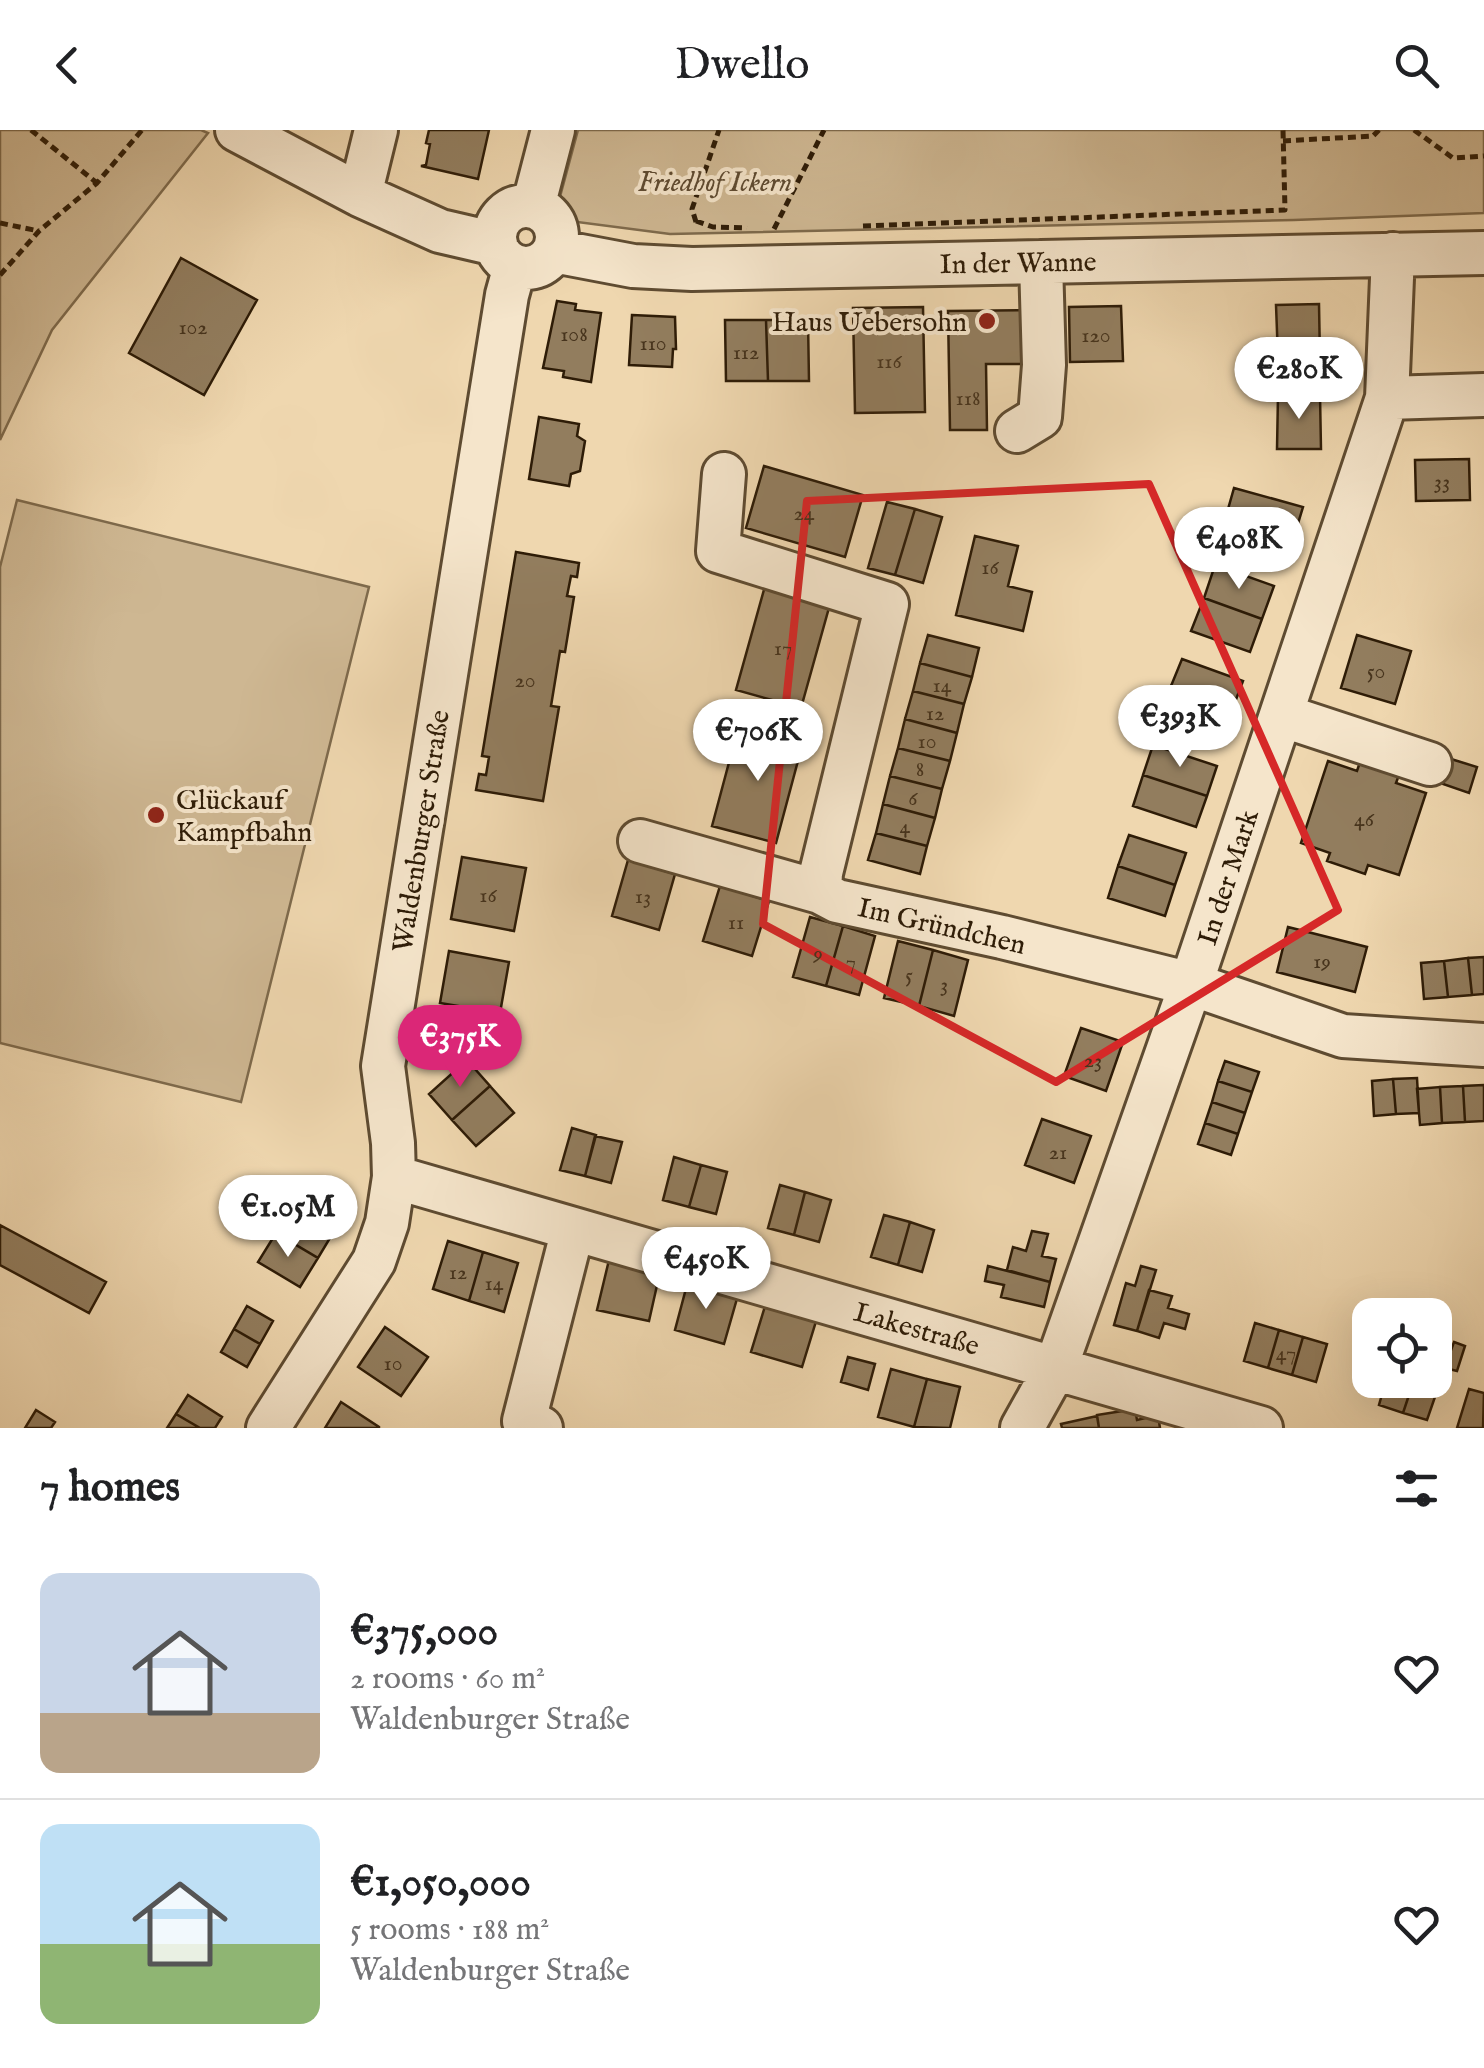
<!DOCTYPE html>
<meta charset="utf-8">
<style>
:root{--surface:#fff;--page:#f2f2f2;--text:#202124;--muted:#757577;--line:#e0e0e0;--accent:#db2777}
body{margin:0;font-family:"IM FELL English",serif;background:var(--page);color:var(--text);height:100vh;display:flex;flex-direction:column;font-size:38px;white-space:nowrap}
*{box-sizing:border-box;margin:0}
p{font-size:32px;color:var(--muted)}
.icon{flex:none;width:55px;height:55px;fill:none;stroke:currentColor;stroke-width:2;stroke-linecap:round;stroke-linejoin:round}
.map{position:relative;height:1298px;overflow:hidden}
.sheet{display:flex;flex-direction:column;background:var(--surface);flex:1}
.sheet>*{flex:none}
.fabs{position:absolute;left:1352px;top:1168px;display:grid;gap:20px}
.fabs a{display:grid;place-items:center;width:100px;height:100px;border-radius:20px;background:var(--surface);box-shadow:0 10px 40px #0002;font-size:50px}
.price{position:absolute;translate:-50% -85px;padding:0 22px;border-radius:35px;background:#fff;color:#222;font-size:32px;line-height:65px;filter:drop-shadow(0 2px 5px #0008)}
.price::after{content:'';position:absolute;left:50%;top:60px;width:30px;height:22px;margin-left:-15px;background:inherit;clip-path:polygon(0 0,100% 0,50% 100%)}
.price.active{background:var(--accent);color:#fff}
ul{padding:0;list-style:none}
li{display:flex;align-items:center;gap:30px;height:250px;padding:0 40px}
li+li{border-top:2px solid var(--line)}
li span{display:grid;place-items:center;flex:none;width:280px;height:200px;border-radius:20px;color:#555}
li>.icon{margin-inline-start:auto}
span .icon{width:120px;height:120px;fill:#fffc;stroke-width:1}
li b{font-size:42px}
h2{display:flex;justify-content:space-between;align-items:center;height:120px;padding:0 40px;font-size:42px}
header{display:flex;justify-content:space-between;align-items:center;height:130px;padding:0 40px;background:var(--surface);font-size:45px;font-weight:600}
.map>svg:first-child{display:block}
.green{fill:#ceb792;stroke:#7e6a4c;stroke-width:2.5}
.building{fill:#927d5e;stroke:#2e1c07;stroke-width:2.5}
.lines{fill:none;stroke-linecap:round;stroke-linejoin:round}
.minor-casing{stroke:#5e4b31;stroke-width:48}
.path{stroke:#2e1c07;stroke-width:5;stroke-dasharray:8 5;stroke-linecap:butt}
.minor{stroke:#f5e5cb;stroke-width:42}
.marked{fill:none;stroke:#d62828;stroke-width:8;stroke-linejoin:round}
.poi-dot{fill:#8f2418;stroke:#f5e5cb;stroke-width:4}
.labels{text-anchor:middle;stroke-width:8;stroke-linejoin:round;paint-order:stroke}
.number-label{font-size:22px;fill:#47341d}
.park-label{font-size:28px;font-style:italic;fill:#5e4a31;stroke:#f5e5cb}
.street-label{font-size:28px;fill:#2e1c07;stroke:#f5e5cb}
.poi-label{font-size:28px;fill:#2e1c07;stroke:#f5e5cb;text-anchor:end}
</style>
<header><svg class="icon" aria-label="back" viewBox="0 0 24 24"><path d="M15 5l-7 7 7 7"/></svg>Dwello<svg class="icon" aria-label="search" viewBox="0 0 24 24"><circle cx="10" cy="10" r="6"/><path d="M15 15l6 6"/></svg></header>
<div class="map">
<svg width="1484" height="1298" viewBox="0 0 1484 1298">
<rect width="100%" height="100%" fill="#efd7af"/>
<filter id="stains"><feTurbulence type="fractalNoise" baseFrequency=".002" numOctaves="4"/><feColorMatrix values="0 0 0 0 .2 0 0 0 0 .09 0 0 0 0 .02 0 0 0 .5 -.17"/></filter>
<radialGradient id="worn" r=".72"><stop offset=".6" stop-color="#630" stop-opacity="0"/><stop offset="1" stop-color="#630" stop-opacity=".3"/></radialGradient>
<!-- green -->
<path class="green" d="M 0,0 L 201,0 L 208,3 L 52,200 L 0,310 Z
M 578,0 L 1484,0 L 1484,83 L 1294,90 L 670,104 L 554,89 Z
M 17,370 L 369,457 L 241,972 L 0,913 L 0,437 Z"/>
<!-- building -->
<path class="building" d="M 429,0 L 489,0 L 478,49 L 421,36 L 426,35 L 430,14 L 426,13 Z
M 181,128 L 257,170 L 204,265 L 129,223 Z
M 557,171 L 576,174 L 575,180 L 601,183 L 591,252 L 563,247 L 564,241 L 543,238 Z
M 1319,174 L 1320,228 L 1278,228 L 1276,175 Z
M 1121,176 L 1123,231 L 1070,232 L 1069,177 Z
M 923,177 L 925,282 L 855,283 L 853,178 Z
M 1032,180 L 1033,234 L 986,234 L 987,300 L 950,300 L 948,181 Z
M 632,185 L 675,187 L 676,219 L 673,219 L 672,237 L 629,235 Z
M 725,190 L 766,190 L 768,251 L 726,251 Z
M 766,190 L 808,190 L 809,251 L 768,251 Z
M 1278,265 L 1320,265 L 1321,319 L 1277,319 Z
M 539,287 L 579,294 L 577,306 L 585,311 L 580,341 L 571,344 L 569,356 L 529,349 Z
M 1469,329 L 1470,370 L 1416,371 L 1415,330 Z
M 764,336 L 863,365 L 845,427 L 746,398 Z
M 1234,358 L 1303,377 L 1287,430 L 1219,411 Z
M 887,372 L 915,379 L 895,445 L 868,438 Z
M 915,379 L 942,387 L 923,453 L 895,445 Z
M 975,406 L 1018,416 L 1008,456 L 1032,462 L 1023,501 L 956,485 Z
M 516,422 L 579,433 L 577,447 L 571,446 L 567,466 L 574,467 L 565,522 L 560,521 L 551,576 L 559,577 L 543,671 L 476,660 L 479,644 L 486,645 L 489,627 L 482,626 Z
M 1215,435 L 1274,456 L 1262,489 L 1204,468 Z
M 765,456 L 830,474 L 801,578 L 736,560 Z
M 1204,468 L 1262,489 L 1250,522 L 1191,501 Z
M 928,505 L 979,518 L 972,547 L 920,533 Z
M 1357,505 L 1411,521 L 1395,574 L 1341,558 Z
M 1182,529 L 1243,551 L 1232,580 L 1171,556 Z
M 920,533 L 972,547 L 964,574 L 913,561 Z
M 1171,556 L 1232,580 L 1222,609 L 1160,586 Z
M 913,561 L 964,574 L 957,603 L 905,589 Z
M 905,589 L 957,603 L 950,631 L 898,618 Z
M 739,595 L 803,612 L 776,713 L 712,696 Z
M 1153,615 L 1217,636 L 1207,666 L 1143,645 Z
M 898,618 L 950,631 L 942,659 L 890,646 Z
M 1451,629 L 1477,637 L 1469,663 L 1443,654 Z
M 1328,631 L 1357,641 L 1360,632 L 1399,645 L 1396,653 L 1426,663 L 1399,745 L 1368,735 L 1365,744 L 1327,731 L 1330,723 L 1301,713 Z
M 1143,645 L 1207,666 L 1196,697 L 1133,676 Z
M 890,646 L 942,659 L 935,688 L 883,674 Z
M 883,674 L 935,688 L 927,716 L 876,703 Z
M 876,703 L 927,716 L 920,744 L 868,730 Z
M 1129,705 L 1186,723 L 1175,755 L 1118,736 Z
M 462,727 L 526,738 L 514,801 L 451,789 Z
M 628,730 L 675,744 L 659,800 L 612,786 Z
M 1118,736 L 1175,755 L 1165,786 L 1108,768 Z
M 720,756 L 769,771 L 752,826 L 703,811 Z
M 810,787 L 843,796 L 826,856 L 793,847 Z
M 843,796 L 875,806 L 859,865 L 826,856 Z
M 1288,797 L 1367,817 L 1355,862 L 1277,842 Z
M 898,811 L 933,820 L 919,876 L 884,868 Z
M 933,820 L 968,830 L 954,886 L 919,876 Z
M 449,821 L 509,832 L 500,883 L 440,873 Z
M 1484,827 L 1484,864 L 1472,865 L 1468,828 Z
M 1468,828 L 1472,865 L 1448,867 L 1444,831 Z
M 1444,831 L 1448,867 L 1424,869 L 1421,833 Z
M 441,885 L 465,888 L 461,914 L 437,911 Z
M 1081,898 L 1123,912 L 1106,961 L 1064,946 Z
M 467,930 L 490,956 L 452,990 L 429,964 Z
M 1225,931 L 1259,942 L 1252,962 L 1218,951 Z
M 1417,948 L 1419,983 L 1396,984 L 1393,949 Z
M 1393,949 L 1396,984 L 1374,986 L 1372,951 Z
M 1218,951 L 1252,962 L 1245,983 L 1212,972 Z
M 1484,955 L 1484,991 L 1465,992 L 1463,956 Z
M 490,956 L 514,983 L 476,1016 L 452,990 Z
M 1463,956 L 1465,992 L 1442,993 L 1440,957 Z
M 1440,957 L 1442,993 L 1420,995 L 1417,959 Z
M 1212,972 L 1245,983 L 1238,1004 L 1205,993 Z
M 1042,989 L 1091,1006 L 1074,1053 L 1025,1035 Z
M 1205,993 L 1238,1004 L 1231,1025 L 1198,1014 Z
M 572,998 L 596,1005 L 585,1046 L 560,1040 Z
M 595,1006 L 622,1012 L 611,1053 L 585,1046 Z
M 674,1027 L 701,1035 L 689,1077 L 663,1070 Z
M 701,1035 L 727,1042 L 716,1084 L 689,1077 Z
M 780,1055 L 805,1062 L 794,1105 L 768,1098 Z
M 805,1062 L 831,1070 L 819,1112 L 794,1105 Z
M 294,1073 L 336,1098 L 318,1128 L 276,1103 Z
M 884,1085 L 910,1092 L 898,1135 L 871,1127 Z
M 910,1092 L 934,1100 L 922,1142 L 898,1135 Z
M 0,1095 L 106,1152 L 89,1183 L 0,1135 Z
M 1032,1101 L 1048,1104 L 1042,1126 L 1056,1129 L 1050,1152 L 1007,1140 L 1013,1117 L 1026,1121 Z
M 276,1103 L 318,1128 L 300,1157 L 258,1132 Z
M 448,1111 L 483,1122 L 469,1171 L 433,1159 Z
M 483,1122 L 518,1133 L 504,1182 L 469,1171 Z
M 609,1130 L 660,1142 L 649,1191 L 597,1180 Z
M 988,1136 L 1050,1152 L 1044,1177 L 1001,1167 L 1004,1155 L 985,1151 Z
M 1141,1136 L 1156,1140 L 1137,1201 L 1114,1195 L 1126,1153 L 1135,1156 Z
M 688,1151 L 738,1165 L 724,1214 L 675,1200 Z
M 1149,1160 L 1172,1166 L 1168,1178 L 1189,1184 L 1185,1199 L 1164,1193 L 1159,1208 L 1137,1201 Z
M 766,1173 L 817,1188 L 802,1237 L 751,1222 Z
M 247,1176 L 273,1191 L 260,1214 L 234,1199 Z
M 1255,1193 L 1279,1200 L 1268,1238 L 1244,1231 Z
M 385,1197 L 428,1227 L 401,1266 L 358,1237 Z
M 234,1199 L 260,1214 L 247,1237 L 221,1222 Z
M 1279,1200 L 1303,1207 L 1292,1245 L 1268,1238 Z
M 1303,1207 L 1327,1214 L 1316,1252 L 1292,1245 Z
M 1454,1212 L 1465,1216 L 1457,1241 L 1445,1238 L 1427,1290 L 1403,1283 L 1414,1250 L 1435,1250 L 1435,1219 L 1450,1223 Z
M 848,1227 L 875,1234 L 868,1260 L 841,1252 Z
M 891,1239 L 927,1249 L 914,1297 L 878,1287 Z
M 927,1249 L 960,1257 L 950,1298 L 914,1297 Z
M 1386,1250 L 1414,1250 L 1403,1283 L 1379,1275 Z
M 1469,1259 L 1484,1263 L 1483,1298 L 1457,1298 Z
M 188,1265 L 222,1287 L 215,1298 L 200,1298 L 176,1284 Z
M 341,1272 L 379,1297 L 379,1298 L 325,1298 Z
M 1135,1279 L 1137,1290 L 1158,1285 L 1160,1298 L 1099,1298 L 1097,1285 Z
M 36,1280 L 55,1292 L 51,1298 L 25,1298 Z
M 176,1284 L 200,1298 L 167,1298 Z
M 1097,1286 L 1099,1298 L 1062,1298 L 1061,1294 Z"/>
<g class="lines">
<defs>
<path id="minor" d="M 237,0 L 360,65 L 440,101 L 496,114
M 360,65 L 376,0
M495 107a31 31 0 1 1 62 0a31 31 0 1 1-62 0Z
M 533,77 L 553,0
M 554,121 L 633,136 L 692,139 L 1484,123
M 1387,268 L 1484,265
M 1017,301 L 1040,287 L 1044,235 L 1041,132
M 724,344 L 718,421 L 887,474 L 821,743 L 820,762 L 837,771 L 1002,807 L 1191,854 L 1343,906 L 1484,915
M 1281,585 L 1430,634
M 640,711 L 820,762
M 394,1047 L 1261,1298
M 268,1298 L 374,1131 L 387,1093 L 394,1047 L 393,1013 L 383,936 L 507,165 L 515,136
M 541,1298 L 524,1291 L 573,1099
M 1022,1298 L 1056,1237 L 1191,854 L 1387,268 L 1393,124"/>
</defs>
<!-- minor casing -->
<use href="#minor" class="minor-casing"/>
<!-- path -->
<path class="path" d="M 31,0 L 97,53
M 1414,0 L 1453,28 L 1484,26
M 1283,11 L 1373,6 L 1379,0
M 696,91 L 713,97 L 747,98
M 696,92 L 692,79 L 719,0
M 0,93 L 39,101
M 863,96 L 1285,80 L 1283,0
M 774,99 L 824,0
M 0,145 L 39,101 L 97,53 L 142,0"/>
<!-- minor -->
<use href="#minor" class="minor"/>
</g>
<!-- marked area -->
<path class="marked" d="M 1149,354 L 1338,780 L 1056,952 L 763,794 L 807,371 Z"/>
<!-- markers -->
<g class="poi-dot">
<circle cx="987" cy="191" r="10"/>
<circle cx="156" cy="685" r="10"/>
</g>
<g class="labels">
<!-- number labels -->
<g class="number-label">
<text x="193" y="204">102</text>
<text x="574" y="211">108</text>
<text x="1096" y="212">120</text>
<text x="653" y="220">110</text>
<text x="746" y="229">112</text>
<text x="889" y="238">116</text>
<text x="968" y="275">118</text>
<text x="1442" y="358">33</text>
<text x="804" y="390">24</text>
<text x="990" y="444">16</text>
<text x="783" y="525">17</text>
<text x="1376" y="548">50</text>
<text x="525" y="557">20</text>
<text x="942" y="562">14</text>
<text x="935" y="590">12</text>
<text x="927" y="618">10</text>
<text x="920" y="646">8</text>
<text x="913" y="675">6</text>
<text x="1364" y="696">46</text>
<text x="905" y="703">4</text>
<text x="488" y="772">16</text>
<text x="643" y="773">13</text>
<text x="736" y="799">11</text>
<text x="818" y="830">9</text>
<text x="1322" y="838">19</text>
<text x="851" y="839">7</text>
<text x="909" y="852">5</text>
<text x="944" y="861">3</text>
<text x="1093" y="937">23</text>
<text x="1058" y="1029">21</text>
<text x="458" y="1149">12</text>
<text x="494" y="1160">14</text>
<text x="1286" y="1230">47</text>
<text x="393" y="1240">10</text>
</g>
<!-- park labels -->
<g class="park-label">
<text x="715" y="61">Friedhof Ickern</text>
</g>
<!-- street labels -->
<g class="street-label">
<text transform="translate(1018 132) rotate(-1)" y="10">In der Wanne</text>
<text transform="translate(420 701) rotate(-81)" y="10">Waldenburger Straße</text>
<text transform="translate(1227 747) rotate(-72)" y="10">In der Mark</text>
<text transform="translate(942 795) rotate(13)" y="10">Im Gründchen</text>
<text transform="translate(917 1198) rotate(16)" y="10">Lakestraße</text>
</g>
<!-- poi labels -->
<g class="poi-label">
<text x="967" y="201">Haus Uebersohn</text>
<text x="176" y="679" text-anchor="start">Glückauf<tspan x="176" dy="32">Kampfbahn</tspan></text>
</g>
</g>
<rect width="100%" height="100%" filter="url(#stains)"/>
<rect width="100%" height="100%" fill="url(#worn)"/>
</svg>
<div class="fabs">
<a><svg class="icon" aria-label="locate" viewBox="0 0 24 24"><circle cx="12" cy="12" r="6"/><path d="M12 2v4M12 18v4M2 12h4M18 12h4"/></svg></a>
</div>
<b class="price" style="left:1299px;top:292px">€280K</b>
<b class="price" style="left:1239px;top:462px">€408K</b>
<b class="price" style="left:1180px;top:640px">€393K</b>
<b class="price" style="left:758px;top:654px">€706K</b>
<b class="price active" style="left:460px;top:960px">€375K</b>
<b class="price" style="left:288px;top:1130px">€1.05M</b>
<b class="price" style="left:706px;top:1182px">€450K</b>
</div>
<section class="sheet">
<h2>7 homes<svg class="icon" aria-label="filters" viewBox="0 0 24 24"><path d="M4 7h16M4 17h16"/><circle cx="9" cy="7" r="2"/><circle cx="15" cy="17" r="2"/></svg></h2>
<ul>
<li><span style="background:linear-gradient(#c9d6e8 70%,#b9a48a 0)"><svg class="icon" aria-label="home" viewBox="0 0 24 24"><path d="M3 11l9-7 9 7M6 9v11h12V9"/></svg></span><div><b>€375,000</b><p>2 rooms · 60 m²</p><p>Waldenburger Straße</p></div><svg class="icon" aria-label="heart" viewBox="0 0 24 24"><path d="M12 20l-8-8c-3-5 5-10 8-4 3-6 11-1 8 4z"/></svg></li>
<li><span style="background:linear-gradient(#bfe0f5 60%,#8fb573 0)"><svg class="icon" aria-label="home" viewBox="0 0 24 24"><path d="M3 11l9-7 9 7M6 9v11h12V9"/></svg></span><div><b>€1,050,000</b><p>5 rooms · 188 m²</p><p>Waldenburger Straße</p></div><svg class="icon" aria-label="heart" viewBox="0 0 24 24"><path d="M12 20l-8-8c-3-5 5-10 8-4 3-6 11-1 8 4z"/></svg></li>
</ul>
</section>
